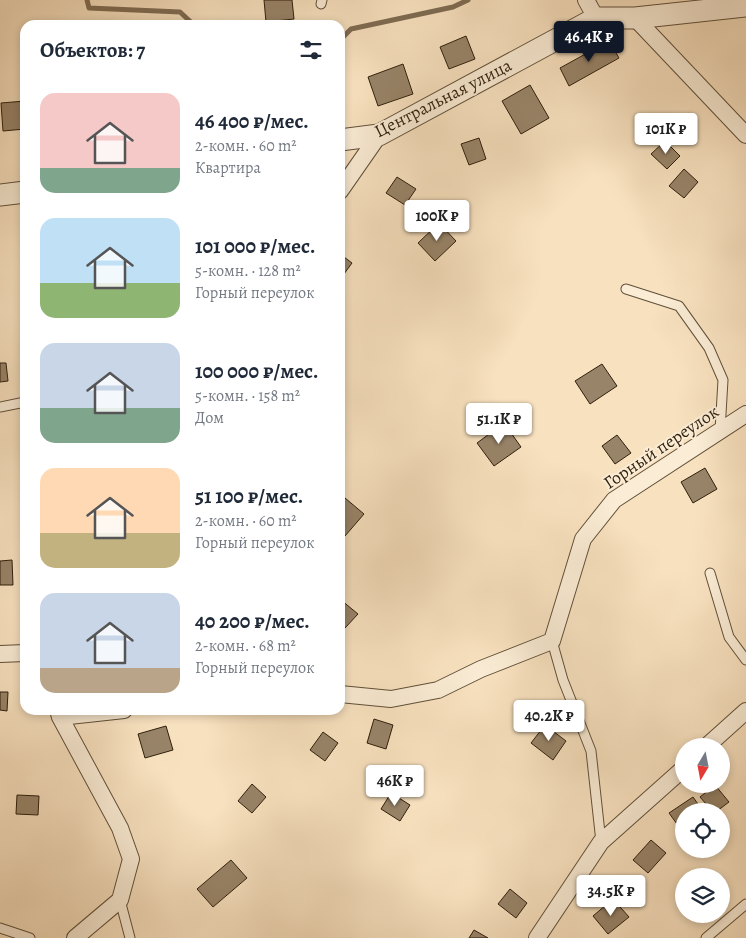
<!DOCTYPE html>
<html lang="ru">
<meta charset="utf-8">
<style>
:root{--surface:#fff;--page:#f6f6f7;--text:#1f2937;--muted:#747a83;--accent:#111827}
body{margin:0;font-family:Alegreya,serif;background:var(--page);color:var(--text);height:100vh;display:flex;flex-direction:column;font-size:19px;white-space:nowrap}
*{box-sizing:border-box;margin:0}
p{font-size:16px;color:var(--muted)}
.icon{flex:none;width:28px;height:28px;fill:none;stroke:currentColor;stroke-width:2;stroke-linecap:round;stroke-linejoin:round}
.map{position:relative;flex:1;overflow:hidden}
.details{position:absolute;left:20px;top:20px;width:325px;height:695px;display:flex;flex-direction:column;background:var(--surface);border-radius:15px;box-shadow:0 2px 8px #0003}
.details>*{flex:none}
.needle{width:32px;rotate:190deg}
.buttons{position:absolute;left:675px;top:738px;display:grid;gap:10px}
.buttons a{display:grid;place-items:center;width:55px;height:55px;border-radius:50%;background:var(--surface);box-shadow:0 2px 8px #0003;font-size:25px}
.price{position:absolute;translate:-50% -42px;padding:0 11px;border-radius:5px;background:#fff;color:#222;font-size:16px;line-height:32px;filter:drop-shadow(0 1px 2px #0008)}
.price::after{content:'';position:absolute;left:50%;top:30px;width:15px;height:11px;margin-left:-8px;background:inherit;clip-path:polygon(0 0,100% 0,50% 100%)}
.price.current{background:var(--accent);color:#fff}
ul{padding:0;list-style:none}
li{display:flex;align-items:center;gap:15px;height:125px;padding:0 20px}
li span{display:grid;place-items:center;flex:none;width:140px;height:100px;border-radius:15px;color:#555}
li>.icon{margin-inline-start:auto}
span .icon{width:60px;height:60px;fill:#fffc;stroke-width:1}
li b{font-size:21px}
h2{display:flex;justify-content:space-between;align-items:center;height:60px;padding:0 20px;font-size:21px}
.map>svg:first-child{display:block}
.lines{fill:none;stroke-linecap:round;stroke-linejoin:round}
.stream{stroke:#7f6c53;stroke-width:5}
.building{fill:#988469;stroke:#2f1f0c}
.service-casing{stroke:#615039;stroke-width:11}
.minor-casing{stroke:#615039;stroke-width:18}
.tertiary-casing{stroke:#615039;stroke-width:23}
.service{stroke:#faecd5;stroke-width:9}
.minor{stroke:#faecd5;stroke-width:16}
.tertiary{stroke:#faecd5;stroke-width:21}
.labels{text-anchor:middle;stroke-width:4;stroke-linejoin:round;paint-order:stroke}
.street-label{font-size:18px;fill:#2f1f0c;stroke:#faecd5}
</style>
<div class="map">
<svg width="746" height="938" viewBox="0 0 746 938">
<rect width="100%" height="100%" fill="#f8e1bf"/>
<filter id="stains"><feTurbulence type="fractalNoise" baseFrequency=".004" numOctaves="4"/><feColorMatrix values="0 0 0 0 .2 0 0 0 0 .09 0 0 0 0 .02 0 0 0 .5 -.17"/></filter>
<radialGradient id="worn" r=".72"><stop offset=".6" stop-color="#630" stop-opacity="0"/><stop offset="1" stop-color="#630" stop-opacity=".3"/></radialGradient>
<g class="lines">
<!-- stream -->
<path class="stream" d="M 87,0 L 89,8 L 180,12 L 194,25
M 340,40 L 351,29 L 453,7 L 468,0"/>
</g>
<!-- building -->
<path class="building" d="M 264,0 L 292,0 L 294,19 L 266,22 Z
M 466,36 L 475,59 L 449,69 L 440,47 Z
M 609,41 L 619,58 L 569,86 L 560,68 Z
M 403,64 L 413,94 L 378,106 L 368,77 Z
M 530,85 L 549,118 L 521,134 L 502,101 Z
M 25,101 L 25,129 L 3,131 L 1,103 Z
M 479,138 L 486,159 L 469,165 L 461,144 Z
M 665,141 L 680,156 L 667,169 L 651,154 Z
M 684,169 L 698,182 L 684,198 L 669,186 Z
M 397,177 L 416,189 L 405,205 L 386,193 Z
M 439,223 L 456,241 L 435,261 L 418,243 Z
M 340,254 L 352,263 L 341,278 L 340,277 Z
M 0,363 L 6,363 L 8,381 L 0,382 Z
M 602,364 L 617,386 L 590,404 L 575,381 Z
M 504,423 L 521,447 L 494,466 L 477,443 Z
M 617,435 L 631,453 L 615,464 L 602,446 Z
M 705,468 L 717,489 L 693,503 L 681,482 Z
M 345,498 L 364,514 L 345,536 L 340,532 L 340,504 Z
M 12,560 L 13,585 L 0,585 L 0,561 Z
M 341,600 L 358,614 L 345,628 L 340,624 Z
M 0,692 L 8,692 L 7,711 L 0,710 Z
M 374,719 L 393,725 L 386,749 L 367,743 Z
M 545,725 L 566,741 L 553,760 L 531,743 Z
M 166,726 L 173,750 L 145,758 L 138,734 Z
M 323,732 L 338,743 L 325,761 L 310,750 Z
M 252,784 L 266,797 L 252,813 L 238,801 Z
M 715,785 L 729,802 L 717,811 L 712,811 L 700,797 Z
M 391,793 L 410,805 L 400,821 L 381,809 Z
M 17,795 L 39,796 L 38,815 L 16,814 Z
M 693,797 L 703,811 L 684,811 L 684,830 L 682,831 L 669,813 Z
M 651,840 L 666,853 L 648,873 L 633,860 Z
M 231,860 L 247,878 L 213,907 L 197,889 Z
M 510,889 L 527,903 L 516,918 L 498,904 Z
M 613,899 L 629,917 L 608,934 L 593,916 Z
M 474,930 L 488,938 L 469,938 Z"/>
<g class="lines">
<defs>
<path id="service" d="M 321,4 L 322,0
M 626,289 L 679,306 L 709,348 L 723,380 L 720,431
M 0,407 L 25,402
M 710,573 L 729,637 L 746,660
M 552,641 L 563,680 L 591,751 L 601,842
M 120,900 L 130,938
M 0,928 L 30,938
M 706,938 L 746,904"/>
<path id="minor" d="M 586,0 L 596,18
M 635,18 L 746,135
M 340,191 L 379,135
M 0,654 L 25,653
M 340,694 L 391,699 L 438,690 L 481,669 L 552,641 L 583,539 L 614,500 L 746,414
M 58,710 L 60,717 L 120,828 L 131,859 L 120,900 L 75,938
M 60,717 L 124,710
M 707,746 L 746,711
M 537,938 L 601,842 L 684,768"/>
<path id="tertiary" d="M 340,140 L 379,135 L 596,18 L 635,18 L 746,6
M 0,195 L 25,192"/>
</defs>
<!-- service casing -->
<use href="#service" class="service-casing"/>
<!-- minor casing -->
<use href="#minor" class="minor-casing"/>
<!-- tertiary casing -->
<use href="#tertiary" class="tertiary-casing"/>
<!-- service -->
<use href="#service" class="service"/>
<!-- minor -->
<use href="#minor" class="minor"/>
<!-- tertiary -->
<use href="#tertiary" class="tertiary"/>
</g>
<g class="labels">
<!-- street labels -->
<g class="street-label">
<text transform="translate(443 98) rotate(-27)" y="6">Центральная улица</text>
<text transform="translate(661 447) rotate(-34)" y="6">Горный переулок</text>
</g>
</g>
<rect width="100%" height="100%" filter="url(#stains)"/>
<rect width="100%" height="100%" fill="url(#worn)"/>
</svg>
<div class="buttons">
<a><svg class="needle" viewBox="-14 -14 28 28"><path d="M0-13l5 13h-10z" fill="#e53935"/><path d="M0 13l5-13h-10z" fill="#747a83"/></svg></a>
<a><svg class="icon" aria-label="locate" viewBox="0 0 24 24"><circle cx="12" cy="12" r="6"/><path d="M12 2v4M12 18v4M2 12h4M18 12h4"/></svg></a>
<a><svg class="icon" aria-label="layers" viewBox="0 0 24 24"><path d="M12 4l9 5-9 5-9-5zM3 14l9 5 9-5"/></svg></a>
</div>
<b class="price current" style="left:589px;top:63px">46.4K ₽</b>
<b class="price" style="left:666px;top:155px">101K ₽</b>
<b class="price" style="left:437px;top:242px">100K ₽</b>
<b class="price" style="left:499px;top:445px">51.1K ₽</b>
<b class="price" style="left:549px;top:742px">40.2K ₽</b>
<b class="price" style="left:395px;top:807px">46K ₽</b>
<b class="price" style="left:611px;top:917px">34.5K ₽</b>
<section class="details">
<h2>Объектов: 7<svg class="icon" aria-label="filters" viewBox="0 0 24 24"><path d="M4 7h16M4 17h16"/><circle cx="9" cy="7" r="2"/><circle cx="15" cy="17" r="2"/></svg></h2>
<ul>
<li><span style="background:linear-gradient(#f6c9c9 75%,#7fa58c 0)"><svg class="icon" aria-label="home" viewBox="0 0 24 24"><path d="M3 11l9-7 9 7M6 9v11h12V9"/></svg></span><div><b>46 400 ₽/мес.</b><p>2-комн. · 60 m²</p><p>Квартира</p></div></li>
<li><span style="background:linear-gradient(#bfe0f5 65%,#8fb573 0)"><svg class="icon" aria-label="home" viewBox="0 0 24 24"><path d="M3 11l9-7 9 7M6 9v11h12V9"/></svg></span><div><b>101 000 ₽/мес.</b><p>5-комн. · 128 m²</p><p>Горный переулок</p></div></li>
<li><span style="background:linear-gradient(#c9d6e8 65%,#7fa58c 0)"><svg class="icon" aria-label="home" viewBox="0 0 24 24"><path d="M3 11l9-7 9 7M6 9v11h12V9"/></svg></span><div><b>100 000 ₽/мес.</b><p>5-комн. · 158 m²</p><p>Дом</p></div></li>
<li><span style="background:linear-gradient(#ffd9b3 65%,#c2b280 0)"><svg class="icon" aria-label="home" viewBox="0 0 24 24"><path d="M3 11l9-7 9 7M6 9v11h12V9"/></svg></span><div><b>51 100 ₽/мес.</b><p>2-комн. · 60 m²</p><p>Горный переулок</p></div></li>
<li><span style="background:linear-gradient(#c9d6e8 75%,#b9a48a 0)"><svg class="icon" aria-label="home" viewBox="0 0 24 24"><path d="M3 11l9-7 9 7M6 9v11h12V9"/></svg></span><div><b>40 200 ₽/мес.</b><p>2-комн. · 68 m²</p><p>Горный переулок</p></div></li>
</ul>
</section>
</div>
